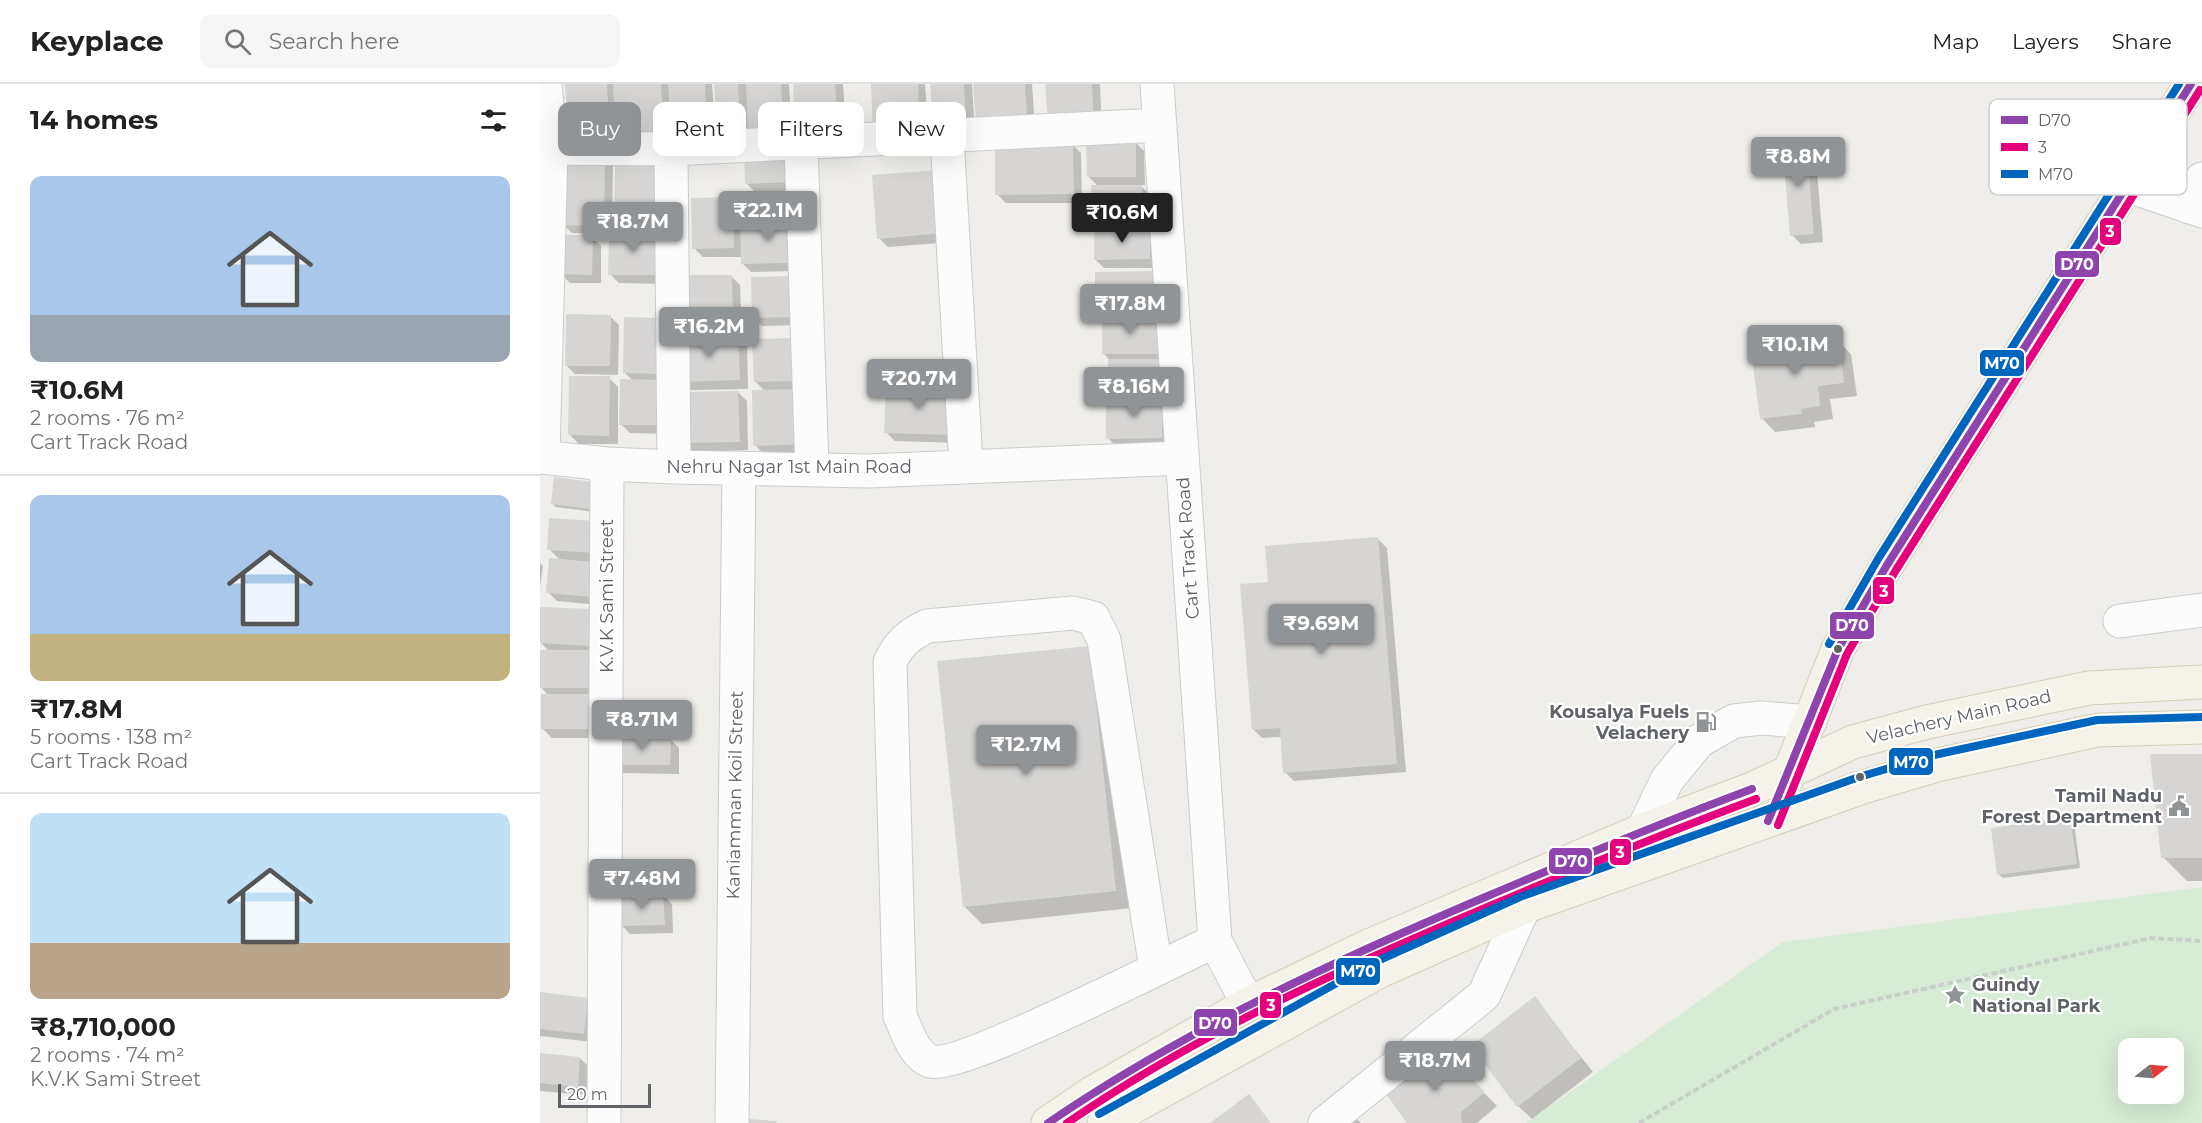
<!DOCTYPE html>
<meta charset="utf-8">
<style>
:root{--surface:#fff;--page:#f6f6f6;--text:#222;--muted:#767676;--line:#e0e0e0;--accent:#919496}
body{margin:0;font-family:Montserrat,sans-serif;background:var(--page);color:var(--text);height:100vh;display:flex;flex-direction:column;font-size:22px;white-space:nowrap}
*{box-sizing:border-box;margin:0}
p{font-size:20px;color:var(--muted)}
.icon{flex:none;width:33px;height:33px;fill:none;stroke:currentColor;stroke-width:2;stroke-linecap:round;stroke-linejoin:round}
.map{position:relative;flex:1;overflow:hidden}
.panel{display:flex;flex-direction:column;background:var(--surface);width:540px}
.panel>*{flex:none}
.hud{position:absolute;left:18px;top:18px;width:570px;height:54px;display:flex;gap:12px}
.needle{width:39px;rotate:73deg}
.controls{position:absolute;left:1578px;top:954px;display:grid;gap:12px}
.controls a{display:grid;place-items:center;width:66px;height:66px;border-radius:12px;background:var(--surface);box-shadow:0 6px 24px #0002;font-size:30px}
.scale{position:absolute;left:18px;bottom:15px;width:93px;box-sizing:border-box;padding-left:6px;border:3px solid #5f6368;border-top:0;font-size:16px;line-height:21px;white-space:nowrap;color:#5f6368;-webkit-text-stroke:4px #fff;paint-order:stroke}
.price{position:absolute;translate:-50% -51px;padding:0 14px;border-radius:6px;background:var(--accent);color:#fff;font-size:20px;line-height:39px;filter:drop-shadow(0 2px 3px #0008)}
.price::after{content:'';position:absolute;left:50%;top:36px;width:18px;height:14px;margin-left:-9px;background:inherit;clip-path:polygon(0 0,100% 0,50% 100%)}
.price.on{background:#222;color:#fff}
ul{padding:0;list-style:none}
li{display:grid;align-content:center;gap:12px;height:318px;padding:0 30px}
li+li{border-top:2px solid var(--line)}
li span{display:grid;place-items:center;height:186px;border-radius:12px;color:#555}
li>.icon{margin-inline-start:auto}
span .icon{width:108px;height:108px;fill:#fffc;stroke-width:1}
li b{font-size:26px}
h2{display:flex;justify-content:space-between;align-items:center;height:72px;padding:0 30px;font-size:26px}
.chip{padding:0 21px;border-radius:12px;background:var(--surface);box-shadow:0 6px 24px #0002;font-size:21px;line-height:54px}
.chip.on{background:var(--accent);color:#fff}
header{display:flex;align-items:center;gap:36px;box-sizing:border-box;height:84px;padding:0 30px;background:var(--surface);border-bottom:2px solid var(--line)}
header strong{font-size:28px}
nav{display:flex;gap:33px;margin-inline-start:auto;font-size:21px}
.search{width:420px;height:54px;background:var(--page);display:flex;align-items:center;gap:15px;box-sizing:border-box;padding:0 21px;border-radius:12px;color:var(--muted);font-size:22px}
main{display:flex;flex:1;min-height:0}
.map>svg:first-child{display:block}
.green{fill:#d8ebd6;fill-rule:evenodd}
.shadow{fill:#0003}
.building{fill:#d6d5d3}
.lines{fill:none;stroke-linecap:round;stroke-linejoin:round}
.minor-casing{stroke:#cbcccc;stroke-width:35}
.major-casing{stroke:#d7ceb8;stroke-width:35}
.path{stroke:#cacfcc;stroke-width:4;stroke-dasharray:6 3;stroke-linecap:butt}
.minor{stroke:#fdfcfc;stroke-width:33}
.major{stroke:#f4f2e9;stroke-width:33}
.bus-1-casing{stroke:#fff;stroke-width:12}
.bus-2-casing{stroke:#fff;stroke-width:12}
.bus-3-casing{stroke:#fff;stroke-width:12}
.bus-1{stroke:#8e44ad;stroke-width:8}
.bus-2{stroke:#e5007d;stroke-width:8}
.bus-3{stroke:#0065bd;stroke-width:8}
.bus-dot{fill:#5f6368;stroke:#fff;stroke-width:2}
.labels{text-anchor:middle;stroke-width:4.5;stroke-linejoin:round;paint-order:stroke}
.street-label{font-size:18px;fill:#5f6368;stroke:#fff}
.poi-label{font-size:18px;font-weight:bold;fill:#5f6368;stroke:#fff;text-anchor:end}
.key{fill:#fff;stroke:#cfd0d2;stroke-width:1.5}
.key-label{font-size:16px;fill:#5f6368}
.line-badge{stroke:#fff;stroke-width:2}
.badge-label{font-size:16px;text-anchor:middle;font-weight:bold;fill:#fff}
</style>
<header>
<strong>Keyplace</strong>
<div class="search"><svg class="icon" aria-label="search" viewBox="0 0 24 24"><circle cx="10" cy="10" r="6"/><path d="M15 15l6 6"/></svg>Search here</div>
<nav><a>Map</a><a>Layers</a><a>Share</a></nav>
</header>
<main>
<section class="panel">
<h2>14 homes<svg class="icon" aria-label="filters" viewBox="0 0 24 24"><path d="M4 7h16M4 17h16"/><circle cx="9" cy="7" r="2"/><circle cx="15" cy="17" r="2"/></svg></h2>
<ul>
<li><span style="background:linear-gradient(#a9c7e8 75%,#9aa5b1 0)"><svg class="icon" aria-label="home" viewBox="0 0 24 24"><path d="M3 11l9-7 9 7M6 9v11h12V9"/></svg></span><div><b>₹10.6M</b><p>2 rooms · 76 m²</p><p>Cart Track Road</p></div></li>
<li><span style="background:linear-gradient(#a9c7e8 75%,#c2b280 0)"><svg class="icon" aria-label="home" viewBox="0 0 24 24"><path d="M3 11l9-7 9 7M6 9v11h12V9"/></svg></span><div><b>₹17.8M</b><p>5 rooms · 138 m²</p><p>Cart Track Road</p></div></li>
<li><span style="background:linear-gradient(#bfe0f5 70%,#b9a48a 0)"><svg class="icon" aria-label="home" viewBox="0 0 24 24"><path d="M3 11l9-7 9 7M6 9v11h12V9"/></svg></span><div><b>₹8,710,000</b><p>2 rooms · 74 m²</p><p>K.V.K Sami Street</p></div></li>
</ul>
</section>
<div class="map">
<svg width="1662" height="1039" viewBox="0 0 1662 1039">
<rect width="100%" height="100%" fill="#efeeea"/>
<!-- green -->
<path class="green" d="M 1662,803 L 1662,1039 L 986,1039 L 1243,858 ZM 1588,964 L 1634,964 L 1634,1010 L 1588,1010 Z"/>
<!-- shadow -->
<path class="shadow" d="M 27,0 L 172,0 L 176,56 L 78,58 Z
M 176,0 L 249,0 L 252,53 L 209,54 L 179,47 Z
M 255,0 L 303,0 L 306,46 L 266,48 L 257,39 Z
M 332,0 L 385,0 L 389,52 Z
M 392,0 L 432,0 L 435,48 Z
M 435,0 L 492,0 L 495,41 Z
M 507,0 L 560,0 L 562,45 Z
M 1266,56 L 1275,65 L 1283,158 L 1261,160 L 1252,151 Z
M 595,58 L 604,67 L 605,101 L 600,101 L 610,111 L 611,142 L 562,143 L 553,134 L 559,103 L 548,92 Z
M 532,60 L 541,69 L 542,119 L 466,119 L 457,110 Z
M 205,68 L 263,107 L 215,108 L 206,99 Z
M 64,73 L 73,82 L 72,149 L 126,200 L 79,199 L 70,190 L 70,150 L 32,149 L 23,140 Z
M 76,78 L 128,142 L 85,141 L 76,132 Z
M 398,88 L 412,158 L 348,163 L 339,154 Z
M 192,114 L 201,123 L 202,140 L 264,187 L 211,188 L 202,179 L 202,173 L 163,173 L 154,164 Z
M 610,147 L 619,156 L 619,184 L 564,184 L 555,175 Z
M 52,153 L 61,162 L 61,199 L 30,199 L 21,190 Z
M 615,189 L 625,231 L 616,231 L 627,242 L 629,313 L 620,313 L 630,323 L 631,363 L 577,363 L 568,354 L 581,315 L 570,304 L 570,276 L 564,270 L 567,234 L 557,223 Z
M 191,192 L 200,201 L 202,250 L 196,250 L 207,260 L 208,305 L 151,306 L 142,297 L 160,252 L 149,242 Z
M 213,195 L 265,241 L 222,242 L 213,233 Z
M 70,232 L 79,241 L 78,291 L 35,290 L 26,281 Z
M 121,235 L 131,350 L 90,349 L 81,340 L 93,297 L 85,289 Z
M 257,255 L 275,369 L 224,370 L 215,361 L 225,307 L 215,297 Z
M 1298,257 L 1311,270 L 1317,312 L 1290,315 L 1293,335 L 1274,338 L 1275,343 L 1235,348 L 1222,334 Z
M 69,294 L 78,303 L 78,360 L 39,360 L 30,351 Z
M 412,303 L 420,359 L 355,357 L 346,348 Z
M 198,308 L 207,317 L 208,366 L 154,368 L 145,359 Z
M 16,395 L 54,428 L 16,423 L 12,419 Z
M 10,435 L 64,477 L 50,476 L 62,488 L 59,521 L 17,517 L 8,508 L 20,476 L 9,465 Z
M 838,455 L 847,464 L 866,688 L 754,697 L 745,688 L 742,653 L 722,654 L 713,645 L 729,499 Z
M 0,479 L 3,482 L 0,503 Z
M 51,527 L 63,654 L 12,654 L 3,645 L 9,612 L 1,603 L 9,567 L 0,558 L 0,534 Z
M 549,564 L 592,824 L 442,840 L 424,822 Z
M 130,655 L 139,664 L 139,690 L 83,689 L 74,680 Z
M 1662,671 L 1662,797 L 1647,797 L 1623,773 Z
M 1530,735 L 1534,739 L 1540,784 L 1463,794 L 1458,790 Z
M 123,811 L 132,820 L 133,849 L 90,850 L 81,841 Z
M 0,910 L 47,915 L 56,924 L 53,958 L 0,952 Z
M 994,914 L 1053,988 L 992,1035 L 978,1022 Z
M 901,966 L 957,1022 L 937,1039 L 869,1039 Z
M 0,970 L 40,974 L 49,983 L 46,1011 L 0,1007 Z
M 814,1032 L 821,1039 L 806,1039 Z"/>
<!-- building -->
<path class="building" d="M 25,0 L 67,0 L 70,49 L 28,51 Z
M 73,0 L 121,0 L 124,49 L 76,51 Z
M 128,0 L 165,0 L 167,47 L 131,49 Z
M 174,0 L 198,0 L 200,46 L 177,48 Z
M 206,0 L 241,0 L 244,44 L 208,46 Z
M 253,0 L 295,0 L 298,37 L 255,40 Z
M 331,0 L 378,0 L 380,43 L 333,46 Z
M 390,0 L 424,0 L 426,40 L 393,42 Z
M 433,0 L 485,0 L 487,33 L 436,36 Z
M 505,0 L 552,0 L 554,36 L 508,38 Z
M 1266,55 L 1274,150 L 1250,152 L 1242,57 Z
M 546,56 L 596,56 L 596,93 L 547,93 Z
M 455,59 L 533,59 L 534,110 L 455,111 Z
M 254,65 L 255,98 L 205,100 L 204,67 Z
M 22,71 L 65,71 L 64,142 L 21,141 Z
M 75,77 L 121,78 L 120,133 L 74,133 Z
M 399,86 L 404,149 L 337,155 L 332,91 Z
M 551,101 L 602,101 L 603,134 L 551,135 Z
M 193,113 L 194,164 L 152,165 L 151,114 Z
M 255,137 L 256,179 L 201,180 L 200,138 Z
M 610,145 L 610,175 L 554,176 L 554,146 Z
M 69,147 L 118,148 L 117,191 L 68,191 Z
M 19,151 L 53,151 L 52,191 L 19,190 Z
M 616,187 L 616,223 L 555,223 L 555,188 Z
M 146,191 L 192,191 L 193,242 L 148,242 Z
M 255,192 L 256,233 L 212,234 L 211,193 Z
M 26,230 L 71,231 L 70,282 L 25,282 Z
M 562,232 L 619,232 L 619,270 L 562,270 Z
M 84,233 L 121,234 L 121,290 L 83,289 Z
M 198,250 L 200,296 L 140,298 L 139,251 Z
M 258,254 L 259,297 L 214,298 L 212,255 Z
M 1299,255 L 1304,299 L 1278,302 L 1280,322 L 1261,325 L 1262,330 L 1220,335 L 1211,267 Z
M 568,275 L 620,275 L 620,304 L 569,305 Z
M 29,292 L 70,292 L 69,352 L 28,351 Z
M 80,295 L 123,296 L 122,341 L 79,341 Z
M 346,300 L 413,302 L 412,351 L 344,349 Z
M 265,305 L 266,360 L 213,362 L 212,306 Z
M 198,307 L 200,358 L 143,359 L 142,308 Z
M 566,313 L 622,313 L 622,354 L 566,355 Z
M 14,393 L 54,398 L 51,425 L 11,420 Z
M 9,434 L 57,437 L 55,469 L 7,466 Z
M 838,453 L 857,680 L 743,689 L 740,644 L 712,646 L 700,500 L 728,498 L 725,462 Z
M 9,474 L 54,478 L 51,513 L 6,509 Z
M 0,523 L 52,525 L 50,562 L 0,559 Z
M 550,562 L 576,807 L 423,823 L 397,577 Z
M 0,566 L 55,566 L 55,604 L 0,604 Z
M 1,610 L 55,610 L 55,645 L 1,645 Z
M 73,652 L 131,653 L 130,681 L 73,681 Z
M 1610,670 L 1662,670 L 1662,774 L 1621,774 Z
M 1530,733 L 1537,780 L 1457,791 L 1451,744 Z
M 123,809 L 125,841 L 80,842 L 79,810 Z
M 0,908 L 48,914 L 44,950 L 0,945 Z
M 995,912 L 1041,974 L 977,1023 L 931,962 Z
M 901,964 L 945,1008 L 921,1028 L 922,1039 L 867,1039 L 846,1010 Z
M 0,969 L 40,973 L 38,1003 L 0,999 Z
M 709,1010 L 731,1039 L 670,1039 Z
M 209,1035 L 237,1037 L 236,1039 L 209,1039 Z"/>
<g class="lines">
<defs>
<path id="minor" d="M 617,0 L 675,857 L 708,920
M 407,53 L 426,381
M 261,60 L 272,384
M 0,64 L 131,65 L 620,41
M 131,65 L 134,383
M 1586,101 L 1662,127
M 1649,123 L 1662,95
M 0,373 L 67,380 L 134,383 L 328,387 L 642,374
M 3,373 L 11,63 L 5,0
M 1580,537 L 1662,526
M 1103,746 L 1127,696 L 1159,657 L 1194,637 L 1221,634 L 1270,638
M 616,885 L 564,556 L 553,534 L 533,529 L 387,542 C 369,551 359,559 350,578 L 360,932 C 367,947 373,970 390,977 C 418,987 635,875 675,857
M 64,1039 L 67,380
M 192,1039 L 199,384
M 785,1039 L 944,911 L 984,823"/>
<path id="major" d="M 1246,697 L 1298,565 L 1347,481 L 1651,0
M 508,1039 L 552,1009 L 708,920 L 831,861 L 1103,746 L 1212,705 L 1313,658 L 1387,638 L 1549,604 L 1662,598
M 564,1039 L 840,887 L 984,823 L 1323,703 L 1397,681 L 1558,646 L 1662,643"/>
</defs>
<!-- minor casing -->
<use href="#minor" class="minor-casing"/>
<!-- major casing -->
<use href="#major" class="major-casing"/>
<!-- path -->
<path class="path" d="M 1099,1039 L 1294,925 L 1611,854 L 1662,857"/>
<!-- minor -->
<use href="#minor" class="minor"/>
<!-- major -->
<use href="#major" class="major"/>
<defs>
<path id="bus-1" d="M 1228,737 L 1298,565 L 1347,481 L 1651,0
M 508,1039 C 643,947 792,878 943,814 C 1032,776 1121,739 1212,705"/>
<path id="bus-2" d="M 1238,741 L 1307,570 L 1356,486 L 1660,6
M 527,1039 C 654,952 796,887 938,827 C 1030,788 1122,750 1216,715"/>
<path id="bus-3" d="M 1289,560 L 1338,475 L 1639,0
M 559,1030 L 835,878 L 980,813 L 1319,693 L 1394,671 L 1557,636 L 1662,633"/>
</defs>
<!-- bus-1 casing -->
<use href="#bus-1" class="bus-1-casing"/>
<!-- bus-2 casing -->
<use href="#bus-2" class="bus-2-casing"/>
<!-- bus-3 casing -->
<use href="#bus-3" class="bus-3-casing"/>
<!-- bus-1 -->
<use href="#bus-1" class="bus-1"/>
<!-- bus-2 -->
<use href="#bus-2" class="bus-2"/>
<!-- bus-3 -->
<use href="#bus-3" class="bus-3"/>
</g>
<!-- icons -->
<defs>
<symbol id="fuel-bare" viewBox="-9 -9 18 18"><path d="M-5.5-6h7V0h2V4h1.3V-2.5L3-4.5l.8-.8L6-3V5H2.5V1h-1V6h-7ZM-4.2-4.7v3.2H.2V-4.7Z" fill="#919496" stroke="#fff" stroke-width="2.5" paint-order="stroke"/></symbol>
<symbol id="civic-bare" viewBox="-9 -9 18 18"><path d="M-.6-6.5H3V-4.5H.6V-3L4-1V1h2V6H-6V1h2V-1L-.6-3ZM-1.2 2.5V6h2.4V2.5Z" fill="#919496" stroke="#fff" stroke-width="2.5" paint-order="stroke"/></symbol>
<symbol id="sight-bare" viewBox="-9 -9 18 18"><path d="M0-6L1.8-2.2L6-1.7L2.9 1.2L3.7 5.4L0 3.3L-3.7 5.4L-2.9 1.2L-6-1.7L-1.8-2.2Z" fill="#919496" stroke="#fff" stroke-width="2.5" paint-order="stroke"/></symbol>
</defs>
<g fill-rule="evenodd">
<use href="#fuel-bare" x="1151" y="623" width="30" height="30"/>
<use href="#civic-bare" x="1624" y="707" width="30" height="30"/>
<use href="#sight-bare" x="1400" y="896" width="30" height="30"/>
</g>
<!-- markers -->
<g class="bus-dot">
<circle cx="1298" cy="565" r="5"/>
<circle cx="1320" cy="693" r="5"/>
</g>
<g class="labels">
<!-- street labels -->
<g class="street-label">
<text x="249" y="389">Nehru Nagar 1st Main Road</text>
<text transform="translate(648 464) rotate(-94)" y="6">Cart Track Road</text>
<text transform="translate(67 512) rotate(-90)" y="6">K.V.K Sami Street</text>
<text transform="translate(1419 633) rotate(-13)" y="6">Velachery Main Road</text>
<text transform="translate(195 711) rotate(-89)" y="6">Kaniamman Koil Street</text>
</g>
<!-- poi labels -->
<g class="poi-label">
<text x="1149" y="634">Kousalya Fuels<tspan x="1149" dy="21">Velachery</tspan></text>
<text x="1622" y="718">Tamil Nadu<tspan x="1622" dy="21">Forest Department</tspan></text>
<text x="1432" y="907" text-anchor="start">Guindy<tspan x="1432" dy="21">National Park</tspan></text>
</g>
</g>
<!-- legend -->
<rect x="1449" y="15" width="198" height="96" rx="9" class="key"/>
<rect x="1461" y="32" width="27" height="8" fill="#8e44ad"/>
<rect x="1461" y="59" width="27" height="8" fill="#e5007d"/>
<rect x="1461" y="86" width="27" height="8" fill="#0065bd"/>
<g class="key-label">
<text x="1498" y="42">D70</text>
<text x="1498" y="69">3</text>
<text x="1498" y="96">M70</text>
</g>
<g class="line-badge">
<rect x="1559" y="133" width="23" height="29" rx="6" fill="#e5007d"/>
<rect x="1514" y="166" width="46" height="28" rx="6" fill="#8e44ad"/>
<rect x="1439" y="265" width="46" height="28" rx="6" fill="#0065bd"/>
<rect x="1332" y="492" width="23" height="29" rx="6" fill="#e5007d"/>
<rect x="1289" y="527" width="46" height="29" rx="6" fill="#8e44ad"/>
<rect x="1348" y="663" width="46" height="29" rx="6" fill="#0065bd"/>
<rect x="1069" y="754" width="23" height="28" rx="6" fill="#e5007d"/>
<rect x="1008" y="763" width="45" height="28" rx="6" fill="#8e44ad"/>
<rect x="795" y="873" width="46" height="29" rx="6" fill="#0065bd"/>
<rect x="719" y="907" width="23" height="28" rx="6" fill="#e5007d"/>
<rect x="653" y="924" width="45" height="29" rx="6" fill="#8e44ad"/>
</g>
<g class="badge-label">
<text x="1570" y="153">3</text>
<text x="1537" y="186">D70</text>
<text x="1462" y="285">M70</text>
<text x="1344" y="513">3</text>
<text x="1312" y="547">D70</text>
<text x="1371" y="684">M70</text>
<text x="1080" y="774">3</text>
<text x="1031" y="783">D70</text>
<text x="818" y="893">M70</text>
<text x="731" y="927">3</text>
<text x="675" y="945">D70</text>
</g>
</svg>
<div class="controls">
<a><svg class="needle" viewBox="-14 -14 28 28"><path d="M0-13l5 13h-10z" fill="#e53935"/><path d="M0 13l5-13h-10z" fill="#767676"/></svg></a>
</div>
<div class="scale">20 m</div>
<b class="price" style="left:1258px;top:104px">₹8.8M</b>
<b class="price" style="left:228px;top:158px">₹22.1M</b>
<b class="price on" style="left:582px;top:160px">₹10.6M</b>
<b class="price" style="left:93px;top:169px">₹18.7M</b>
<b class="price" style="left:590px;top:251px">₹17.8M</b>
<b class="price" style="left:169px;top:274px">₹16.2M</b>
<b class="price" style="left:1255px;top:292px">₹10.1M</b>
<b class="price" style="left:379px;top:326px">₹20.7M</b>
<b class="price" style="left:594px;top:334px">₹8.16M</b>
<b class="price" style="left:781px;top:571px">₹9.69M</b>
<b class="price" style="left:102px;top:667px">₹8.71M</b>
<b class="price" style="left:486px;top:692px">₹12.7M</b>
<b class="price" style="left:102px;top:826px">₹7.48M</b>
<b class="price" style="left:895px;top:1008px">₹18.7M</b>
<div class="hud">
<a class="chip on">Buy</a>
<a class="chip">Rent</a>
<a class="chip">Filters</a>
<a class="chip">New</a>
</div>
</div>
</main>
